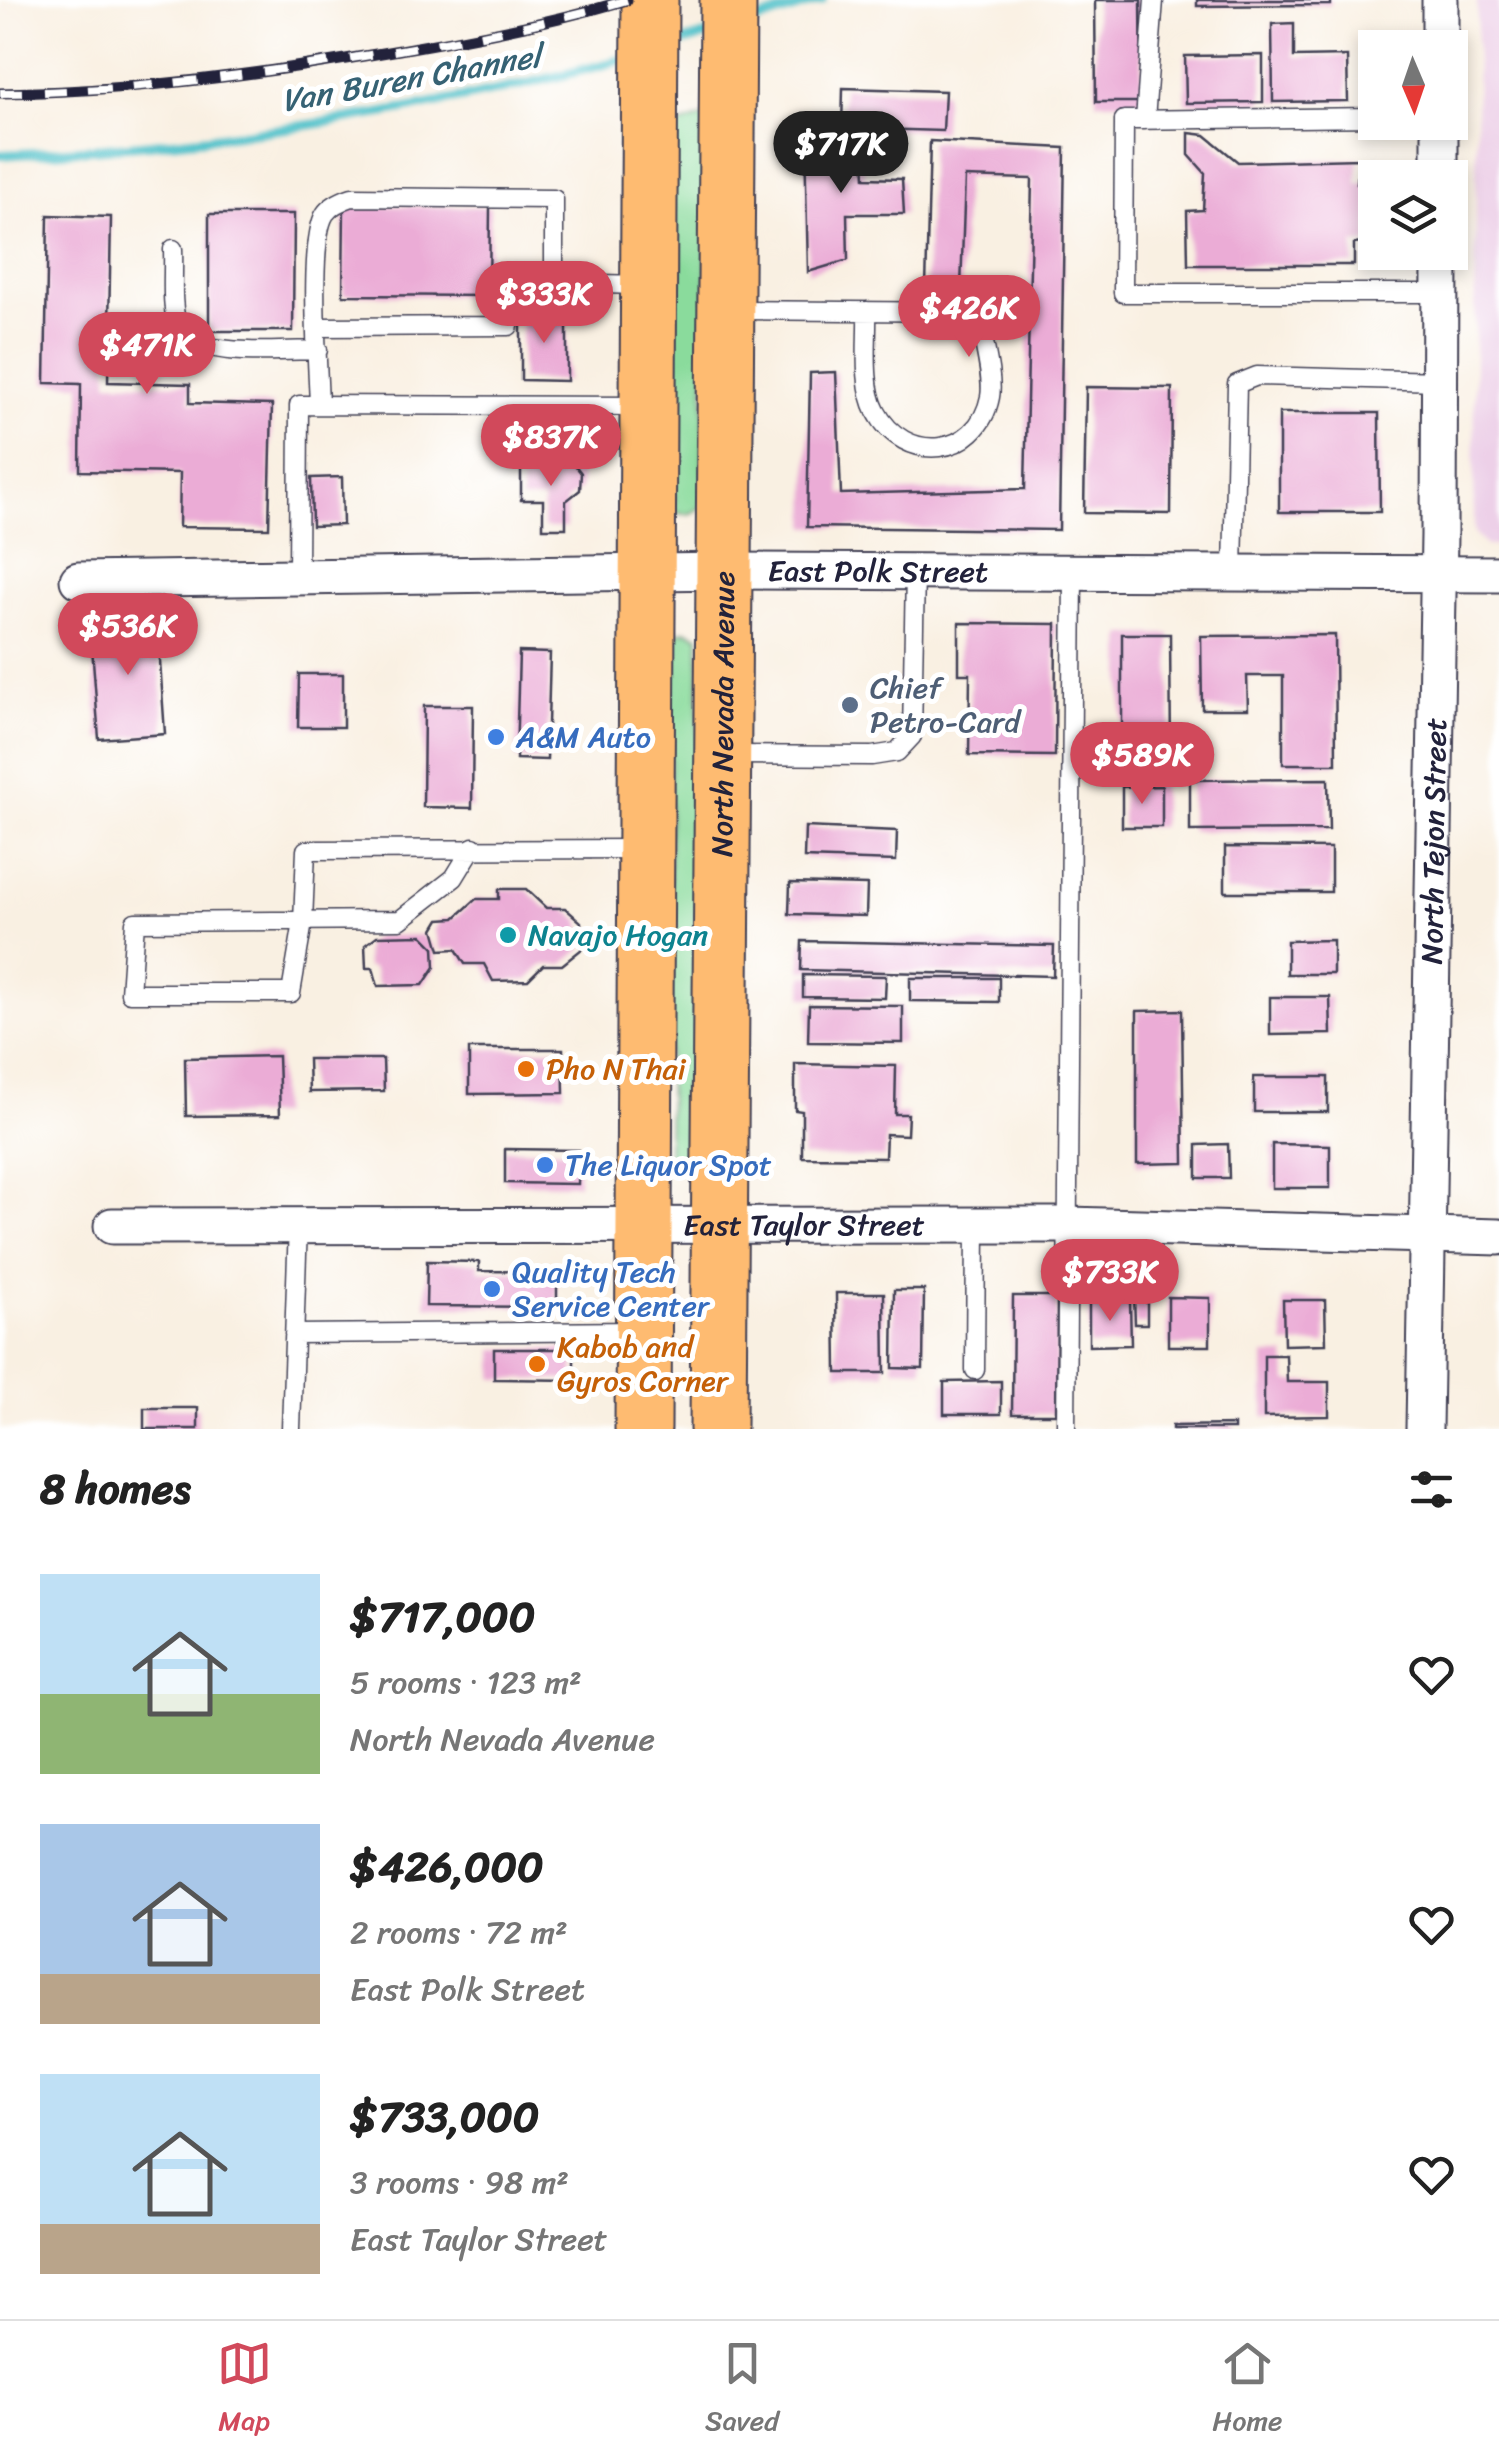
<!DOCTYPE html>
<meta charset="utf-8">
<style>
:root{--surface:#fff;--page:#f6f6f6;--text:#222;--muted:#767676;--line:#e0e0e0;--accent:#d1495b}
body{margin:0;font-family:Sriracha,sans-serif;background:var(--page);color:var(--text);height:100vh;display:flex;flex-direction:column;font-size:38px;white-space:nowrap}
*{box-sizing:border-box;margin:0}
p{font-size:32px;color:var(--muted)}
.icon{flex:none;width:55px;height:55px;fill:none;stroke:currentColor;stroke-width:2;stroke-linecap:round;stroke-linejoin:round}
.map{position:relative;height:1429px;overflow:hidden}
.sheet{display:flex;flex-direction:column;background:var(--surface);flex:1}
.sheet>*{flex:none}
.needle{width:65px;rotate:178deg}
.fabs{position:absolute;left:1358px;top:30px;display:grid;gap:20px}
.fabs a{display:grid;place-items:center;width:110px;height:110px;border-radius:0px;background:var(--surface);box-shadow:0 5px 15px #0003;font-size:50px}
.price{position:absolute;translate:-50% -85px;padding:0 22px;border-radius:35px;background:var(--accent);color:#fff;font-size:32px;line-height:65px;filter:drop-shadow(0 2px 5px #0008)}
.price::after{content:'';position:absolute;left:50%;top:60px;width:30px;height:22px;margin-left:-15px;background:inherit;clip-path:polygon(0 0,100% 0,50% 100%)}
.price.selected{background:#222;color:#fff}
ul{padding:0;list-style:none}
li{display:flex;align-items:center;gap:30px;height:250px;padding:0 40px}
li span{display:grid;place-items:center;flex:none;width:280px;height:200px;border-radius:0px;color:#555}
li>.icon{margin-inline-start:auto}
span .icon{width:120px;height:120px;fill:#fffc;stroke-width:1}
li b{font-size:42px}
h2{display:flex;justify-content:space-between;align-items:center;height:120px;padding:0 40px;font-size:42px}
.menu{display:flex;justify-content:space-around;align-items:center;height:140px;border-top:2px solid var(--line);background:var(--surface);font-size:28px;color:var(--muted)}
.menu a{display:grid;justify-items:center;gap:5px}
.menu .selected{color:var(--accent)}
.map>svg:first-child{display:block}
.built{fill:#edd0e8}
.grass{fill:#8adb9c;stroke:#567e6c;stroke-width:2.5}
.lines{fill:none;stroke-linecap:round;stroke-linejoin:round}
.stream{stroke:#54c2ca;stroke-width:10}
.building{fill:#ebacd6}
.service-casing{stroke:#424154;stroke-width:21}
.minor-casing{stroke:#424154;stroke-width:39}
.primary-casing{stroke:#424154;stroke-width:59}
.service{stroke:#fff;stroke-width:18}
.minor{stroke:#fff;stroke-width:35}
.primary{stroke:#febb71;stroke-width:55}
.rail-casing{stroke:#22223b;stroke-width:11}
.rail{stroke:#fff;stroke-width:8;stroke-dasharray:22;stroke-linecap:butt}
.service-dot{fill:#5c6f8a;stroke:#fff;stroke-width:4}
.shop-dot{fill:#3f7fe0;stroke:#fff;stroke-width:4}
.culture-dot{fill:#0f9aa8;stroke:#fff;stroke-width:4}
.food-dot{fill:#e8710a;stroke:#fff;stroke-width:4}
.labels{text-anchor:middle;stroke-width:10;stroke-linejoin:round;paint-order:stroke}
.street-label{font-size:30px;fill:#22223b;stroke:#fff}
.service-label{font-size:30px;fill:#4e5e75;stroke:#fff;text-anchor:start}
.shop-label{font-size:30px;fill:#366cbe;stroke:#fff;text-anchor:start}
.culture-label{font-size:30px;fill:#0d838f;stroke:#fff;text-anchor:start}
.food-label{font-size:30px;fill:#c56008;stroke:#fff;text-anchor:start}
.water-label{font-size:32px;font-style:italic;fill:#366274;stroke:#fff}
</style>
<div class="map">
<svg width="1499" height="1429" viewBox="0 0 1499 1429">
<rect width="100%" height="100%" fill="#fff"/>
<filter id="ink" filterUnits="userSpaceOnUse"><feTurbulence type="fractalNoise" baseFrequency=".01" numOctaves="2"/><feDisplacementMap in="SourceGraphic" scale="20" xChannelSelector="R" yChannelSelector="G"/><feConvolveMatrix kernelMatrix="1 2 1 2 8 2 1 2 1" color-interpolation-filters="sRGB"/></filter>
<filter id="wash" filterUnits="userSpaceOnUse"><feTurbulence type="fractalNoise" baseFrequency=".0048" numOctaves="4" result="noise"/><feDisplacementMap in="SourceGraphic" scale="40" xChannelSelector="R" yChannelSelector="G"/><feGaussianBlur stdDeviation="2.25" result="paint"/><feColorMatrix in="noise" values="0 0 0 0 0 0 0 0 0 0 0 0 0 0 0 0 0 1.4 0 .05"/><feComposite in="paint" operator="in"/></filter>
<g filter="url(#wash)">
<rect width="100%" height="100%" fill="#f9f0e2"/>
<!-- built -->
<path class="built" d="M 1477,0 L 1499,0 L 1499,546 L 1486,546 L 1474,532 Z"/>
<!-- grass -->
<path class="grass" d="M 709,115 L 702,506 C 693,514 687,516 675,512 L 666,129 Z
M 687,631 L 699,636 L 693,1168 L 684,1170 L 668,1163 L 671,640 L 676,633 Z"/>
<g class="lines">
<!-- stream -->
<path class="stream" d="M 743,25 L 822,0
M 666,47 L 712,34
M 0,155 C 213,144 429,114 635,56"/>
</g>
<g id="blocks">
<!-- building -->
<path class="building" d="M 1095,0 L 1141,0 L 1142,102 L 1096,102 Z
M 1197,0 L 1331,0 L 1331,5 L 1197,6 Z
M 1294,23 L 1294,57 L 1347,56 L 1348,101 L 1273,102 L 1272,24 Z
M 1263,55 L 1263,102 L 1186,103 L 1185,56 Z
M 843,88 L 945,91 L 943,131 L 842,128 Z
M 1189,133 L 1205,135 L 1238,162 L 1359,159 L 1357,183 L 1371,183 L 1369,242 L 1354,244 L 1354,265 L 1188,265 L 1187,211 L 1203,210 L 1205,173 L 1189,155 Z
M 863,137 L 865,178 L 902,179 L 904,214 L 847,214 L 848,260 L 808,272 L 805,138 Z
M 930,141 L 1065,148 L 1059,530 L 807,527 L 810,373 L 836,372 L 841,494 L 1025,489 L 1032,179 L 965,177 L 961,288 L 926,287 Z
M 344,206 L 490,207 L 489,296 L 343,295 Z
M 209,214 L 294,214 L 293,331 L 209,331 Z
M 48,215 L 111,217 L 108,382 L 190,384 L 190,403 L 272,405 L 269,528 L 179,527 L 180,473 L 80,471 L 81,384 L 45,383 Z
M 521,311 L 567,312 L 567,381 L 521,380 Z
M 1086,387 L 1172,388 L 1171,514 L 1084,513 Z
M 1279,413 L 1379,413 L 1380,512 L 1279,512 Z
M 584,422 L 585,454 L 491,456 L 490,424 Z
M 566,462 L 575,465 L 581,473 L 580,490 L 566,501 L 566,528 L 543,528 L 543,500 L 521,500 L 521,463 Z
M 342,477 L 343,525 L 312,526 L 311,478 Z
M 157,617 L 165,734 L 99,739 L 90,621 Z
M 959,623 L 1056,624 L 1055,756 L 969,755 L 970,674 L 959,674 Z
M 1122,634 L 1170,634 L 1171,755 L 1122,755 Z
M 1335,635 L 1336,764 L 1283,764 L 1283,676 L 1247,676 L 1248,709 L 1202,709 L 1201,636 Z
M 519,652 L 550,653 L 547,760 L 516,759 Z
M 299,674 L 343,674 L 343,727 L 298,727 Z
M 424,706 L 473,706 L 472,808 L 423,807 Z
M 1328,779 L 1329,830 L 1190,831 L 1190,780 Z
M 1162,786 L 1162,827 L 1122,827 L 1122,787 Z
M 805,827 L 897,831 L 896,861 L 804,858 Z
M 1225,847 L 1331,848 L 1331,892 L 1225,892 Z
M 790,883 L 867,885 L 866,916 L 789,914 Z
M 499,889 L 526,889 L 546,908 L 565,908 L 581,922 L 582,949 L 562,965 L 543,965 L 528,980 L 493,981 L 484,964 L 465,964 L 456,949 L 440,950 L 434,929 L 440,919 L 455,918 L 476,899 L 499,899 Z
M 422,935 L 434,947 L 435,967 L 423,985 L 378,986 L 373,968 L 366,968 L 365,945 L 377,936 Z
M 1333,940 L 1333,974 L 1287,974 L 1287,941 Z
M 802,941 L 1054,946 L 1053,976 L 801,970 Z
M 803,975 L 886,976 L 885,998 L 803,997 Z
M 910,978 L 999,978 L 999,1002 L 910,1001 Z
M 1270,997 L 1330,997 L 1331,1034 L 1270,1035 Z
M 809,1005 L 903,1006 L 903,1043 L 808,1042 Z
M 1182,1010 L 1184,1163 L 1137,1164 L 1137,1011 Z
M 469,1049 L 563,1049 L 564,1093 L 469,1094 Z
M 278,1056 L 280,1115 L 186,1116 L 185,1058 Z
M 308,1059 L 383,1059 L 384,1091 L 309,1092 Z
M 795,1064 L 896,1066 L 895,1114 L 908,1114 L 907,1135 L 886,1134 L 885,1158 L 802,1157 L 802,1111 L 795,1110 Z
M 1254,1077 L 1328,1077 L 1328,1112 L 1254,1112 Z
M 1228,1144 L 1229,1178 L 1197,1178 L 1197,1145 Z
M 1272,1144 L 1330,1145 L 1330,1188 L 1272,1188 Z
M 505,1149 L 579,1150 L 578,1184 L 505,1183 Z
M 427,1261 L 479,1262 L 479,1271 L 557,1272 L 557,1307 L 426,1306 Z
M 894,1290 L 924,1290 L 923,1369 L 893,1368 Z
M 836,1293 L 884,1293 L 885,1373 L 837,1373 Z
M 1134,1295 L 1147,1295 L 1147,1324 L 1135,1324 Z
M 1013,1296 L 1057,1296 L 1056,1414 L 1012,1414 Z
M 1168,1297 L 1210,1298 L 1210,1346 L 1168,1346 Z
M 1283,1300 L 1325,1300 L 1326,1344 L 1284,1345 Z
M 1130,1301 L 1131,1345 L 1089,1346 L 1089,1302 Z
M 494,1349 L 574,1349 L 574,1380 L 494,1379 Z
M 1264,1355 L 1286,1355 L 1287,1382 L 1329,1382 L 1329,1416 L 1264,1417 Z
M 1001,1381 L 1001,1414 L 944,1414 L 944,1382 Z
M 144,1408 L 198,1408 L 198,1429 L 144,1429 Z
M 1234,1425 L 1234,1429 L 1172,1429 L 1172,1426 Z"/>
</g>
</g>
<g filter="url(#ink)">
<use href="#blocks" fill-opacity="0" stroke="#424154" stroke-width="2.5"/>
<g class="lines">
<defs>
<path id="service" d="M 1375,117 L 1124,120 L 1123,293 L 1440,293
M 1145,120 L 1154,0
M 173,249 C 174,272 170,305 178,327 C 191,360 286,350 318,350
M 733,310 L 978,312 C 981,334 994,377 990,397 C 978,458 904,465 876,411 C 862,384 868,341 867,311
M 317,327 L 509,326 L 510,302 L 554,283
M 319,405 C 318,368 308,241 325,214 C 331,205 343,200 352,197 L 554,199 L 554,283 L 643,285
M 1233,572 L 1237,384 L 1257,376 L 1439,381
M 298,577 L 299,405 L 642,406
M 730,755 L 872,756 L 897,752 L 912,736 L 915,571
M 473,847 L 454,878 L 400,920 L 135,922 L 130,993 L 291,993 L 303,922 L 306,850 L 640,849
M 294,1334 L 638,1331
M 975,1370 L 976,1224
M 291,1429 L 298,1225
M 1066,1429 L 1073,572"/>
<g id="minor">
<path d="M 1440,48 L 1440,0"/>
<path d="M 1440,178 L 1440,122"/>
<path id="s1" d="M 78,580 L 726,571 L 1499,574"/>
<path id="s2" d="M 112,1226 L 1069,1225 L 1499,1237"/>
<path id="s3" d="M 1424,1429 L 1439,535 L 1440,252"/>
</g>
<g id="primary">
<path d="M 643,1429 L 650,0"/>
<path id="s4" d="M 718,1429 L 728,0"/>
</g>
</defs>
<!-- service casing -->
<use href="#service" class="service-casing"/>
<!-- minor casing -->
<use href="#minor" class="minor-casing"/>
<!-- primary casing -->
<use href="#primary" class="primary-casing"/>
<!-- service -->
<use href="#service" class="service"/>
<!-- minor -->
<use href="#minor" class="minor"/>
<!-- primary -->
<use href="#primary" class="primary"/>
<defs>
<path id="rail" d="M 0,93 C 119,92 240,77 358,57 C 449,42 539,26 627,0"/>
</defs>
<!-- rail casing -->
<use href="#rail" class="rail-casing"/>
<!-- rail -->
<use href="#rail" class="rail"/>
</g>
</g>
<!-- markers -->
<circle class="service-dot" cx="850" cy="705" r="10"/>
<g class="shop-dot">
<circle cx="496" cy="737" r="10"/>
<circle cx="545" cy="1165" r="10"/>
<circle cx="492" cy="1289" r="10"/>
</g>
<circle class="culture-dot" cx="508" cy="935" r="10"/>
<g class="food-dot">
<circle cx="526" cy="1069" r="10"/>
<circle cx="537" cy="1364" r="10"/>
</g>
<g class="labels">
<!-- street labels -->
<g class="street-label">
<text dy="10" stroke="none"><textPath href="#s1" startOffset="800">East Polk Street</textPath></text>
<text dy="10" stroke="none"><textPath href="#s4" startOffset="715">North Nevada Avenue</textPath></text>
<text dy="10" stroke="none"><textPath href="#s3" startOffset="588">North Tejon Street</textPath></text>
<text dy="10" stroke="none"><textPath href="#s2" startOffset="692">East Taylor Street</textPath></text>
</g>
<!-- service labels -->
<g class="service-label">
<text x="870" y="698">Chief<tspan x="870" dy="34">Petro-Card</tspan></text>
</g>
<!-- shop labels -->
<g class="shop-label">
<text x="516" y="747">A&amp;M Auto</text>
<text x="565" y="1175">The Liquor Spot</text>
<text x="512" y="1282">Quality Tech<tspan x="512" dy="34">Service Center</tspan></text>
</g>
<!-- culture labels -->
<g class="culture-label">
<text x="528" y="945">Navajo Hogan</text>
</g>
<!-- food labels -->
<g class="food-label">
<text x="546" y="1079">Pho N Thai</text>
<text x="557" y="1357">Kabob and<tspan x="557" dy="34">Gyros Corner</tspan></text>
</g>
<!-- water labels -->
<g class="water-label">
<text transform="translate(411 78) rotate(-10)" y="11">Van Buren Channel</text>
</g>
</g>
</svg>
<div class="fabs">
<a><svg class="needle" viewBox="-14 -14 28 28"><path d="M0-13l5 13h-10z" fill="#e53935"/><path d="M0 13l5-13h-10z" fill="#767676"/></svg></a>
<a><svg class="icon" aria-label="layers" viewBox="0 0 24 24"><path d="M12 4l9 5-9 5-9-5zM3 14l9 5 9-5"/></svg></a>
</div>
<b class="price selected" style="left:841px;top:196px">$717K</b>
<b class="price" style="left:544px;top:346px">$333K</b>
<b class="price" style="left:969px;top:360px">$426K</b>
<b class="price" style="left:147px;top:397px">$471K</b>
<b class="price" style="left:551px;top:489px">$837K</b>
<b class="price" style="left:128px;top:678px">$536K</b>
<b class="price" style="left:1142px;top:807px">$589K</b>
<b class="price" style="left:1110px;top:1324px">$733K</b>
</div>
<section class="sheet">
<h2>8 homes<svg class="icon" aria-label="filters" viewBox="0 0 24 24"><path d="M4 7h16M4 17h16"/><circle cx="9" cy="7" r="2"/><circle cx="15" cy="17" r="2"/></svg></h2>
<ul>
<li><span style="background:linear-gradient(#bfe0f5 60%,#8fb573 0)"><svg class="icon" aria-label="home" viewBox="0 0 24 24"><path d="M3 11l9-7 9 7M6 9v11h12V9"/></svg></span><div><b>$717,000</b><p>5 rooms · 123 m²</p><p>North Nevada Avenue</p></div><svg class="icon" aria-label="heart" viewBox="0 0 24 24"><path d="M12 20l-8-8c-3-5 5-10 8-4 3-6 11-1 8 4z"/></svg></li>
<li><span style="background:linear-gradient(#a9c7e8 75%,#b9a48a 0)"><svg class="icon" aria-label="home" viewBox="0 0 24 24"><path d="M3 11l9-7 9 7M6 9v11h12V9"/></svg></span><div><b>$426,000</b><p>2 rooms · 72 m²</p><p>East Polk Street</p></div><svg class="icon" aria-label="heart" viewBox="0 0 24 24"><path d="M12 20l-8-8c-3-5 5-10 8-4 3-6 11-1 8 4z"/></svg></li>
<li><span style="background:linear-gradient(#bfe0f5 75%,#b9a48a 0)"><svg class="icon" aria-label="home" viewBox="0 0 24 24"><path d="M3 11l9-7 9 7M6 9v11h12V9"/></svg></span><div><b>$733,000</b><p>3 rooms · 98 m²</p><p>East Taylor Street</p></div><svg class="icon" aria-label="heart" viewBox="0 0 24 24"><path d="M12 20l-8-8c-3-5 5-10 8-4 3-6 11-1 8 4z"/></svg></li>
</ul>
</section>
<nav class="menu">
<a class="selected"><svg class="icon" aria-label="map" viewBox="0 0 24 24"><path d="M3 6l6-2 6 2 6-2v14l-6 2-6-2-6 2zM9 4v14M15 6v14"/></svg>Map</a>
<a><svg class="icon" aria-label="saved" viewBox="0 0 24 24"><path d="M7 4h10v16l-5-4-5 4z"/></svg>Saved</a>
<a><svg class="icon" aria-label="home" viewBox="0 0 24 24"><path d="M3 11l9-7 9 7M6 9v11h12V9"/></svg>Home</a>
</nav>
